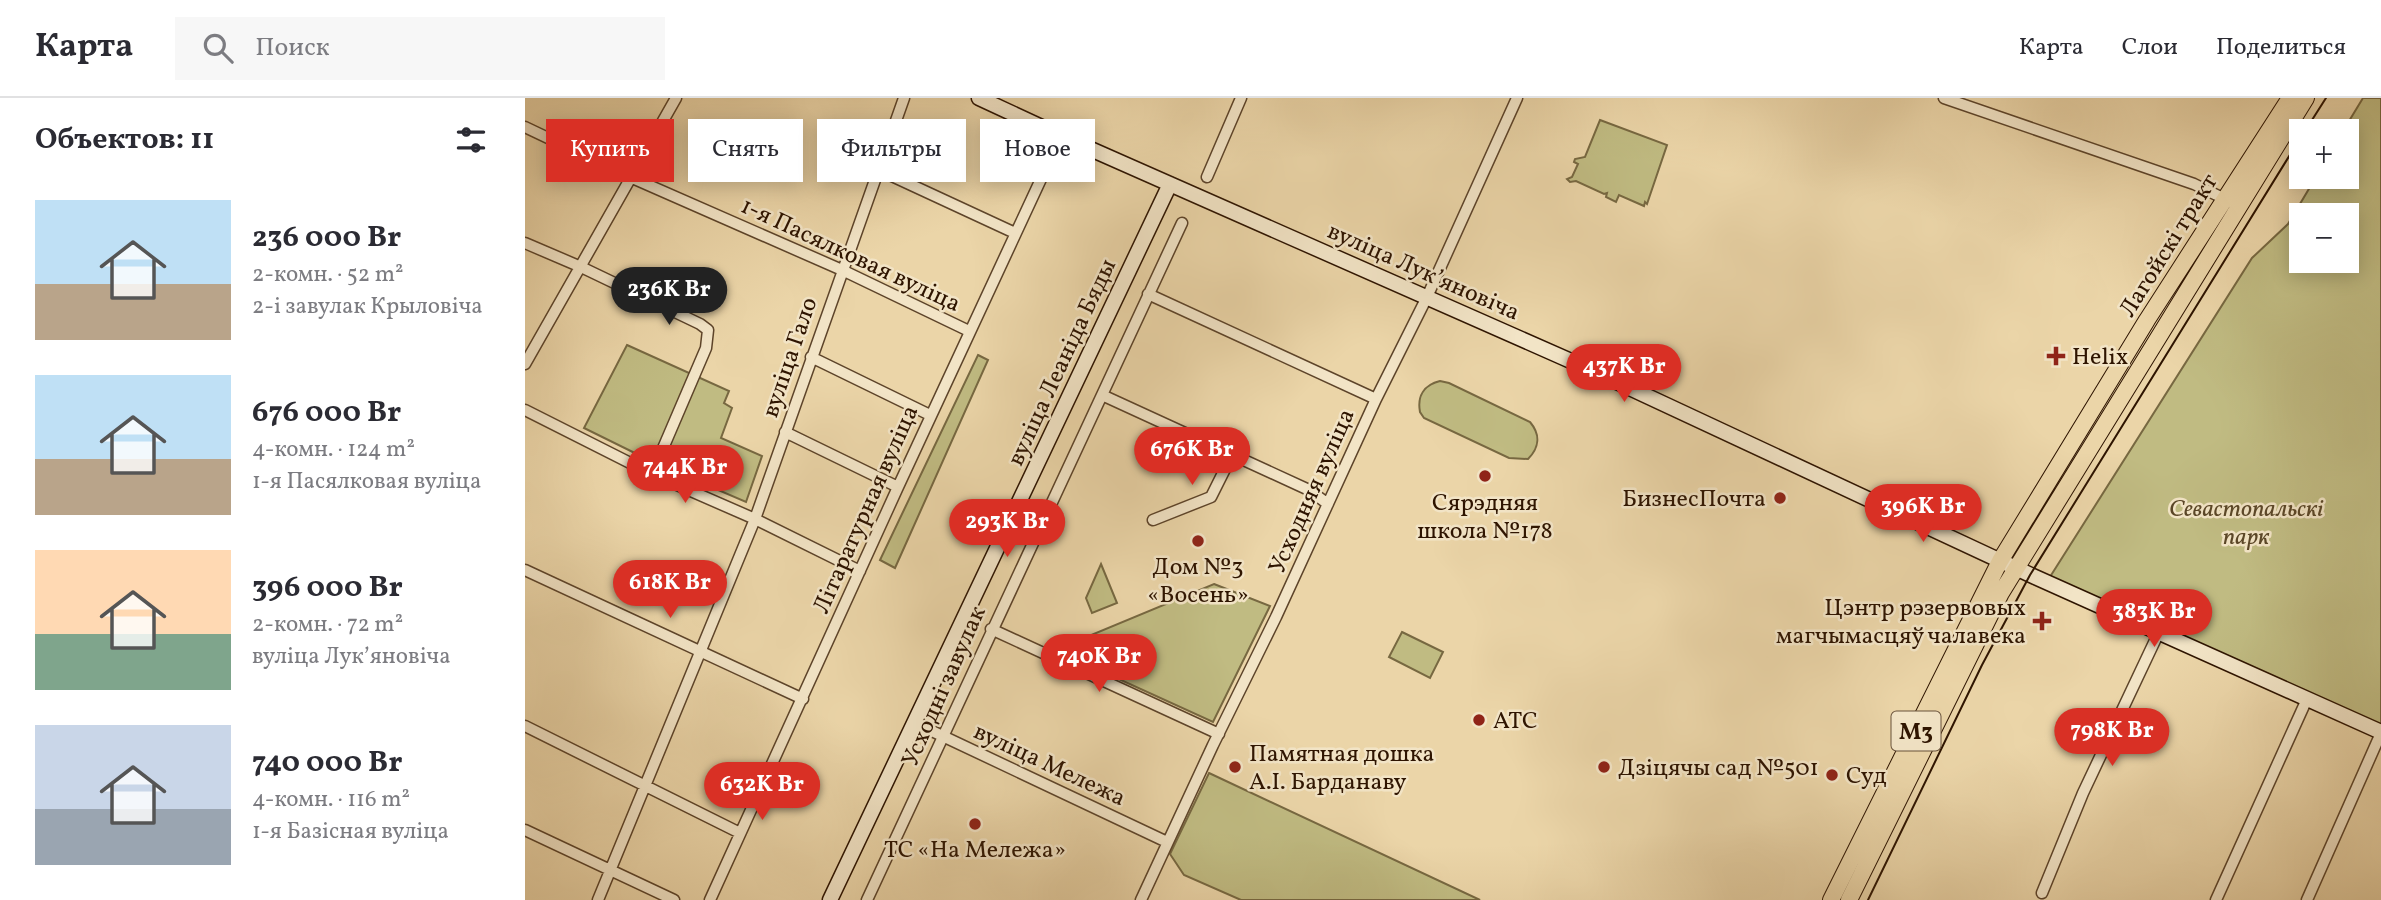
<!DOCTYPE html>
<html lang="ru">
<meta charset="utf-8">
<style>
:root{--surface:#fff;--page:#f7f7f7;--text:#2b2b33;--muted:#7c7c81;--line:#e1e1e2;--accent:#d93025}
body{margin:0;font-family:Vollkorn,serif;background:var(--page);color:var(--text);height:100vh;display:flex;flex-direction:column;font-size:26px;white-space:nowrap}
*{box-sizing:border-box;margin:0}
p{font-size:23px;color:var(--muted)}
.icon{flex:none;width:38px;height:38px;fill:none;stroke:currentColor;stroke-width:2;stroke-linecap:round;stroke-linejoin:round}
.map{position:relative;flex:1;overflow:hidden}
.sheet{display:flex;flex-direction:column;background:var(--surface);width:525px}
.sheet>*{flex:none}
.banner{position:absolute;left:21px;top:21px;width:665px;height:63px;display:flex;gap:14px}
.buttons{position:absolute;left:1764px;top:21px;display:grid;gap:14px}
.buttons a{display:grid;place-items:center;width:70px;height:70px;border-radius:0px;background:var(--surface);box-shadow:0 4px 18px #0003;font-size:35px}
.price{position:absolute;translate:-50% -60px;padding:0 16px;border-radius:24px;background:var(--accent);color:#fff;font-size:23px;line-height:46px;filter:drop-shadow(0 2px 4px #0008)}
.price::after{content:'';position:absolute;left:50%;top:42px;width:21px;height:16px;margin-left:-10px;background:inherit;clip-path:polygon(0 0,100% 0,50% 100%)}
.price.on{background:#222;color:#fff}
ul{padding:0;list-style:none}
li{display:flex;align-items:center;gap:21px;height:175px;padding:0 35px}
li span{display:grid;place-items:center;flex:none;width:196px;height:140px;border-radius:0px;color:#555}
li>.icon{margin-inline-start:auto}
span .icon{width:84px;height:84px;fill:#fffc;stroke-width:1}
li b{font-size:30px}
h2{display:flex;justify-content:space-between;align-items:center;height:84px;padding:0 35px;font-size:30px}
.chip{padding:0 24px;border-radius:0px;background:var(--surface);box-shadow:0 4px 18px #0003;font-size:24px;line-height:63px}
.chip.on{background:var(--accent);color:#fff}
header{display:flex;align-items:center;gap:42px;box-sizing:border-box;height:98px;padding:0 35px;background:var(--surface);border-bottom:2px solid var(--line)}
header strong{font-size:33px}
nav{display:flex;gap:38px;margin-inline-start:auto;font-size:24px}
.search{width:490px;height:63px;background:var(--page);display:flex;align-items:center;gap:18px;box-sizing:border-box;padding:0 24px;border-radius:0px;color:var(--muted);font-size:26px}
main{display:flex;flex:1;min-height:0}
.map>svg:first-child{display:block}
.green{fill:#c0bb82;stroke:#776841;stroke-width:2;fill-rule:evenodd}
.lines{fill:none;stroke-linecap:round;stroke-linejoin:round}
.street-casing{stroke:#5d442a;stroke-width:13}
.secondary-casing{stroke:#2e1400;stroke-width:17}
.primary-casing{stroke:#2e1400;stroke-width:18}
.street{stroke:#f2e4c6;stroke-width:10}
.secondary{stroke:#f2e4c6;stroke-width:14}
.primary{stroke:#ebd5a8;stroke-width:16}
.tram{stroke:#2e1400;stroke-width:2}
.poi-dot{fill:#8f2418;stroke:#f2e4c6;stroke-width:2.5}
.labels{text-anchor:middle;stroke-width:5;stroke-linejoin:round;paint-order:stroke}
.shield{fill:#f2e4c6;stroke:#69523b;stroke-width:2}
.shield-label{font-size:23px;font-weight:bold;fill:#2e1400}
.street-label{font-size:24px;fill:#2e1400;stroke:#f2e4c6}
.poi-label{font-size:24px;fill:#2e1400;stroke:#f2e4c6;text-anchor:start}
.park-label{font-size:24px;font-style:italic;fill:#5a4627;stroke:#f2e4c6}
</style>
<header>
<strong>Карта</strong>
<div class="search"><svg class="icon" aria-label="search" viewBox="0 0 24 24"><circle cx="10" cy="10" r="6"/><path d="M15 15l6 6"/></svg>Поиск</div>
<nav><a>Карта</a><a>Слои</a><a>Поделиться</a></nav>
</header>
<main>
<section class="sheet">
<h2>Объектов: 11<svg class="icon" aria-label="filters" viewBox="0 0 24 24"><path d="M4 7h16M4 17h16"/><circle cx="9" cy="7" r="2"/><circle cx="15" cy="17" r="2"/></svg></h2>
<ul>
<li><span style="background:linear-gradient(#bfe0f5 60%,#b9a48a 0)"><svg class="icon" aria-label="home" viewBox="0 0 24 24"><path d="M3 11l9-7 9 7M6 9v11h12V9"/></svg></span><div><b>236 000 Br</b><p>2-комн. · 52 m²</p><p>2-і завулак Крыловіча</p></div></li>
<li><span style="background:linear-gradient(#bfe0f5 60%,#b9a48a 0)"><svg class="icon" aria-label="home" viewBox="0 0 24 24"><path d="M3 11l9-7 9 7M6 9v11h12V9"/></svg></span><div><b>676 000 Br</b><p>4-комн. · 124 m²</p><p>1-я Пасялковая вуліца</p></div></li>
<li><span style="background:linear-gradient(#ffd9b3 60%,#7fa58c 0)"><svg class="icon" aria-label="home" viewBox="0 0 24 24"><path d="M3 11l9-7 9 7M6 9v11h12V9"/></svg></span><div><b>396 000 Br</b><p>2-комн. · 72 m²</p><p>вуліца Лукʼяновіча</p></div></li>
<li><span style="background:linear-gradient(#c9d6e8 60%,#9aa5b1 0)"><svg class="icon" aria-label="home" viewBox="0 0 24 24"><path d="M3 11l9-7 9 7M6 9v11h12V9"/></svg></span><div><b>740 000 Br</b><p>4-комн. · 116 m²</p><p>1-я Базісная вуліца</p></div></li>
</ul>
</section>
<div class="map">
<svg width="1856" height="802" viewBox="0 0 1856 802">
<rect width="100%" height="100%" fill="#ebd5a8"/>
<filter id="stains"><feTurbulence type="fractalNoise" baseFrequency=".00286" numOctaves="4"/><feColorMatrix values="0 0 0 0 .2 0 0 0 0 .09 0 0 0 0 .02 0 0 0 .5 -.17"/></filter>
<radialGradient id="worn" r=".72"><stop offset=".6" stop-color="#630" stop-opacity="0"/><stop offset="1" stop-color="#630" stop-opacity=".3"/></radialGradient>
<!-- green -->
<path class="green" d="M 1838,0 L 1856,0 L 1856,635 L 1523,482 L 1727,160 L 1763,126 L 1791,79 L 1822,79 L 1822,33 L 1818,33 ZM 1776,117 L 1822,117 L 1822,163 L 1776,163 Z
M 1075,22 L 1142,47 L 1122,106 L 1120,104 L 1119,108 L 1094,97 L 1091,104 L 1081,99 L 1082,95 L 1079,96 L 1051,83 L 1045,84 L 1042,81 L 1047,79 L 1053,66 L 1049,64 L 1050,61 L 1060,59 Z
M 102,247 L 204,293 L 199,305 L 207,310 L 196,340 L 237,358 L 221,404 L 128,364 L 59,330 Z
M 453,257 L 463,262 L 370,470 L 355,462 Z
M 915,283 L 924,285 L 1005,324 C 1016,337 1014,350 1003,361 L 984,360 L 899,320 L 895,314 C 892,298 899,287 915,283 Z
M 576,466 L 592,505 L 567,515 L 561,500 Z
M 689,486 L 745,508 L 688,624 L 530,552 Z
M 877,534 L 918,554 L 905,580 L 864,559 Z
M 684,675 L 955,802 L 716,802 L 659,777 L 645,756 Z"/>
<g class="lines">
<defs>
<path id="street" d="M 1419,0 L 1669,86 L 1706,104
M 0,29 L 105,79 L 317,172 L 444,233
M 354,72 L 490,135
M 682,79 L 716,0
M 0,145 L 56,169 L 175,226 L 183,232 L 181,250 L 127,376
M 623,196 L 851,301
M 286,259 L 405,317
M 0,266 L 151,0
M 577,297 L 784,392 L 803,406
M 0,312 L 127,376 L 230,421 L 335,473
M 260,334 L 373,389
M 628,422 L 686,399 L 707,357
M 0,472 L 278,601
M 466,531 L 694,636
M 390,625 L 642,744
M 0,628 L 215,735
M 0,732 L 149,802
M 1517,795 L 1558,695 L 1634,534
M 73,802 L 230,421 L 379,0
M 185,802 L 373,389 L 536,38
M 342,802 L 657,125
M 616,802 L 688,647 L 751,519 L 851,301 L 902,199 L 992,0
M 1691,802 L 1782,601
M 1782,802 L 1856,635"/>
<path id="secondary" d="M 454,0 L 536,38 L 1064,271 L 1510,479 L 1856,634
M 305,802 L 645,86"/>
<path id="primary" d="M 1306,802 L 1475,463 L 1622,222 L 1765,0
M 1324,802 L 1476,495 L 1781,0"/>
</defs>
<!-- street casing -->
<use href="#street" class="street-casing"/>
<!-- secondary casing -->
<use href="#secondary" class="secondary-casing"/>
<!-- primary casing -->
<use href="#primary" class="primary-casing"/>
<!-- street -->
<use href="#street" class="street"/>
<!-- secondary -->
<use href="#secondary" class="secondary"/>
<!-- primary -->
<use href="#primary" class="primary"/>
<!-- tram -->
<path class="tram" d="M 1780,33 L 1801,0
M 1343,802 L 1457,567 L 1505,477 L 1776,39"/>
</g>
<!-- markers -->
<g class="poi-dot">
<path d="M1527.5 247.5h7v7h7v7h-7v7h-7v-7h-7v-7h7z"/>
<circle cx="960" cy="378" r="7"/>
<circle cx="1255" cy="400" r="7"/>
<circle cx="673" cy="443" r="7"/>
<path d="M1513.5 512.5h7v7h7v7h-7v7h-7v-7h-7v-7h7z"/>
<circle cx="954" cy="622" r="7"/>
<circle cx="710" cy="669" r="7"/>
<circle cx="1079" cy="669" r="7"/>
<circle cx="1307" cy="677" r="7"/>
<circle cx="450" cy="726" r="7"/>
</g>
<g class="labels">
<!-- shield labels -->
<rect class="shield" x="1366.5" y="613.5" width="49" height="39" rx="5"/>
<g class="shield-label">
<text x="1391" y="641">М3</text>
</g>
<!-- street labels -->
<g class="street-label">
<text transform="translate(1643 147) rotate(-58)" y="8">Лагойскі тракт</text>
<text transform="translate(326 156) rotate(25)" y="8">1-я Пасялковая вуліца</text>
<text transform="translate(899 173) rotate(24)" y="8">вуліца Лукʼяновіча</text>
<text transform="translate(264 259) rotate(-71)" y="8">вуліца Гало</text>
<text transform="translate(536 264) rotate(-65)" y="8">вуліца Леаніда Бяды</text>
<text transform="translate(786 393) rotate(-66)" y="8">Усходняя вуліца</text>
<text transform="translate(340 411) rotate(-66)" y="8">Літаратурная вуліца</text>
<text transform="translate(418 588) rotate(-66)" y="8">Усходні завулак</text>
<text transform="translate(525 666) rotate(25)" y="8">вуліца Мележа</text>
</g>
<!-- poi labels -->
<g class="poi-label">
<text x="1547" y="266">Helix</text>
<text x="1241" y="408" text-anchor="end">БизнесПочта</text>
<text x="960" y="412" text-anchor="middle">Сярэдняя<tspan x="960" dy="28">школа №178</tspan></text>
<text x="673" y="476" text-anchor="middle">Дом №3<tspan x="673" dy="28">«Восень»</tspan></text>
<text x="1501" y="517" text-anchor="end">Цэнтр рэзервовых<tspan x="1501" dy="28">магчымасцяў чалавека</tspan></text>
<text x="968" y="630">АТС</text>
<text x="724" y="663">Памятная дошка<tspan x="724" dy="28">А.І. Барданаву</tspan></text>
<text x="1093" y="677">Дзіцячы сад №501</text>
<text x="1321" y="685">Суд</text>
<text x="450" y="759" text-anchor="middle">ТС «На Мележа»</text>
</g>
<!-- park labels -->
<g class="park-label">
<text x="1721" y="418">Севастопальскі<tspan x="1721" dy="28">парк</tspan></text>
</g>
</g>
<rect width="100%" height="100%" filter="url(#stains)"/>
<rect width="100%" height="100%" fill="url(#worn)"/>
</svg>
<div class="buttons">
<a>+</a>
<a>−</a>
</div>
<b class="price on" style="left:144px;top:229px">236K Br</b>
<b class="price" style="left:1099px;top:306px">437K Br</b>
<b class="price" style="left:667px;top:389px">676K Br</b>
<b class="price" style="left:160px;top:407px">744K Br</b>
<b class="price" style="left:1398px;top:446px">396K Br</b>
<b class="price" style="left:482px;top:461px">293K Br</b>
<b class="price" style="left:145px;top:522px">618K Br</b>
<b class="price" style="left:1629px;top:551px">383K Br</b>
<b class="price" style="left:574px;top:596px">740K Br</b>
<b class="price" style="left:1587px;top:670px">798K Br</b>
<b class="price" style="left:237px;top:724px">632K Br</b>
<div class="banner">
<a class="chip on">Купить</a>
<a class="chip">Снять</a>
<a class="chip">Фильтры</a>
<a class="chip">Новое</a>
</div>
</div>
</main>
